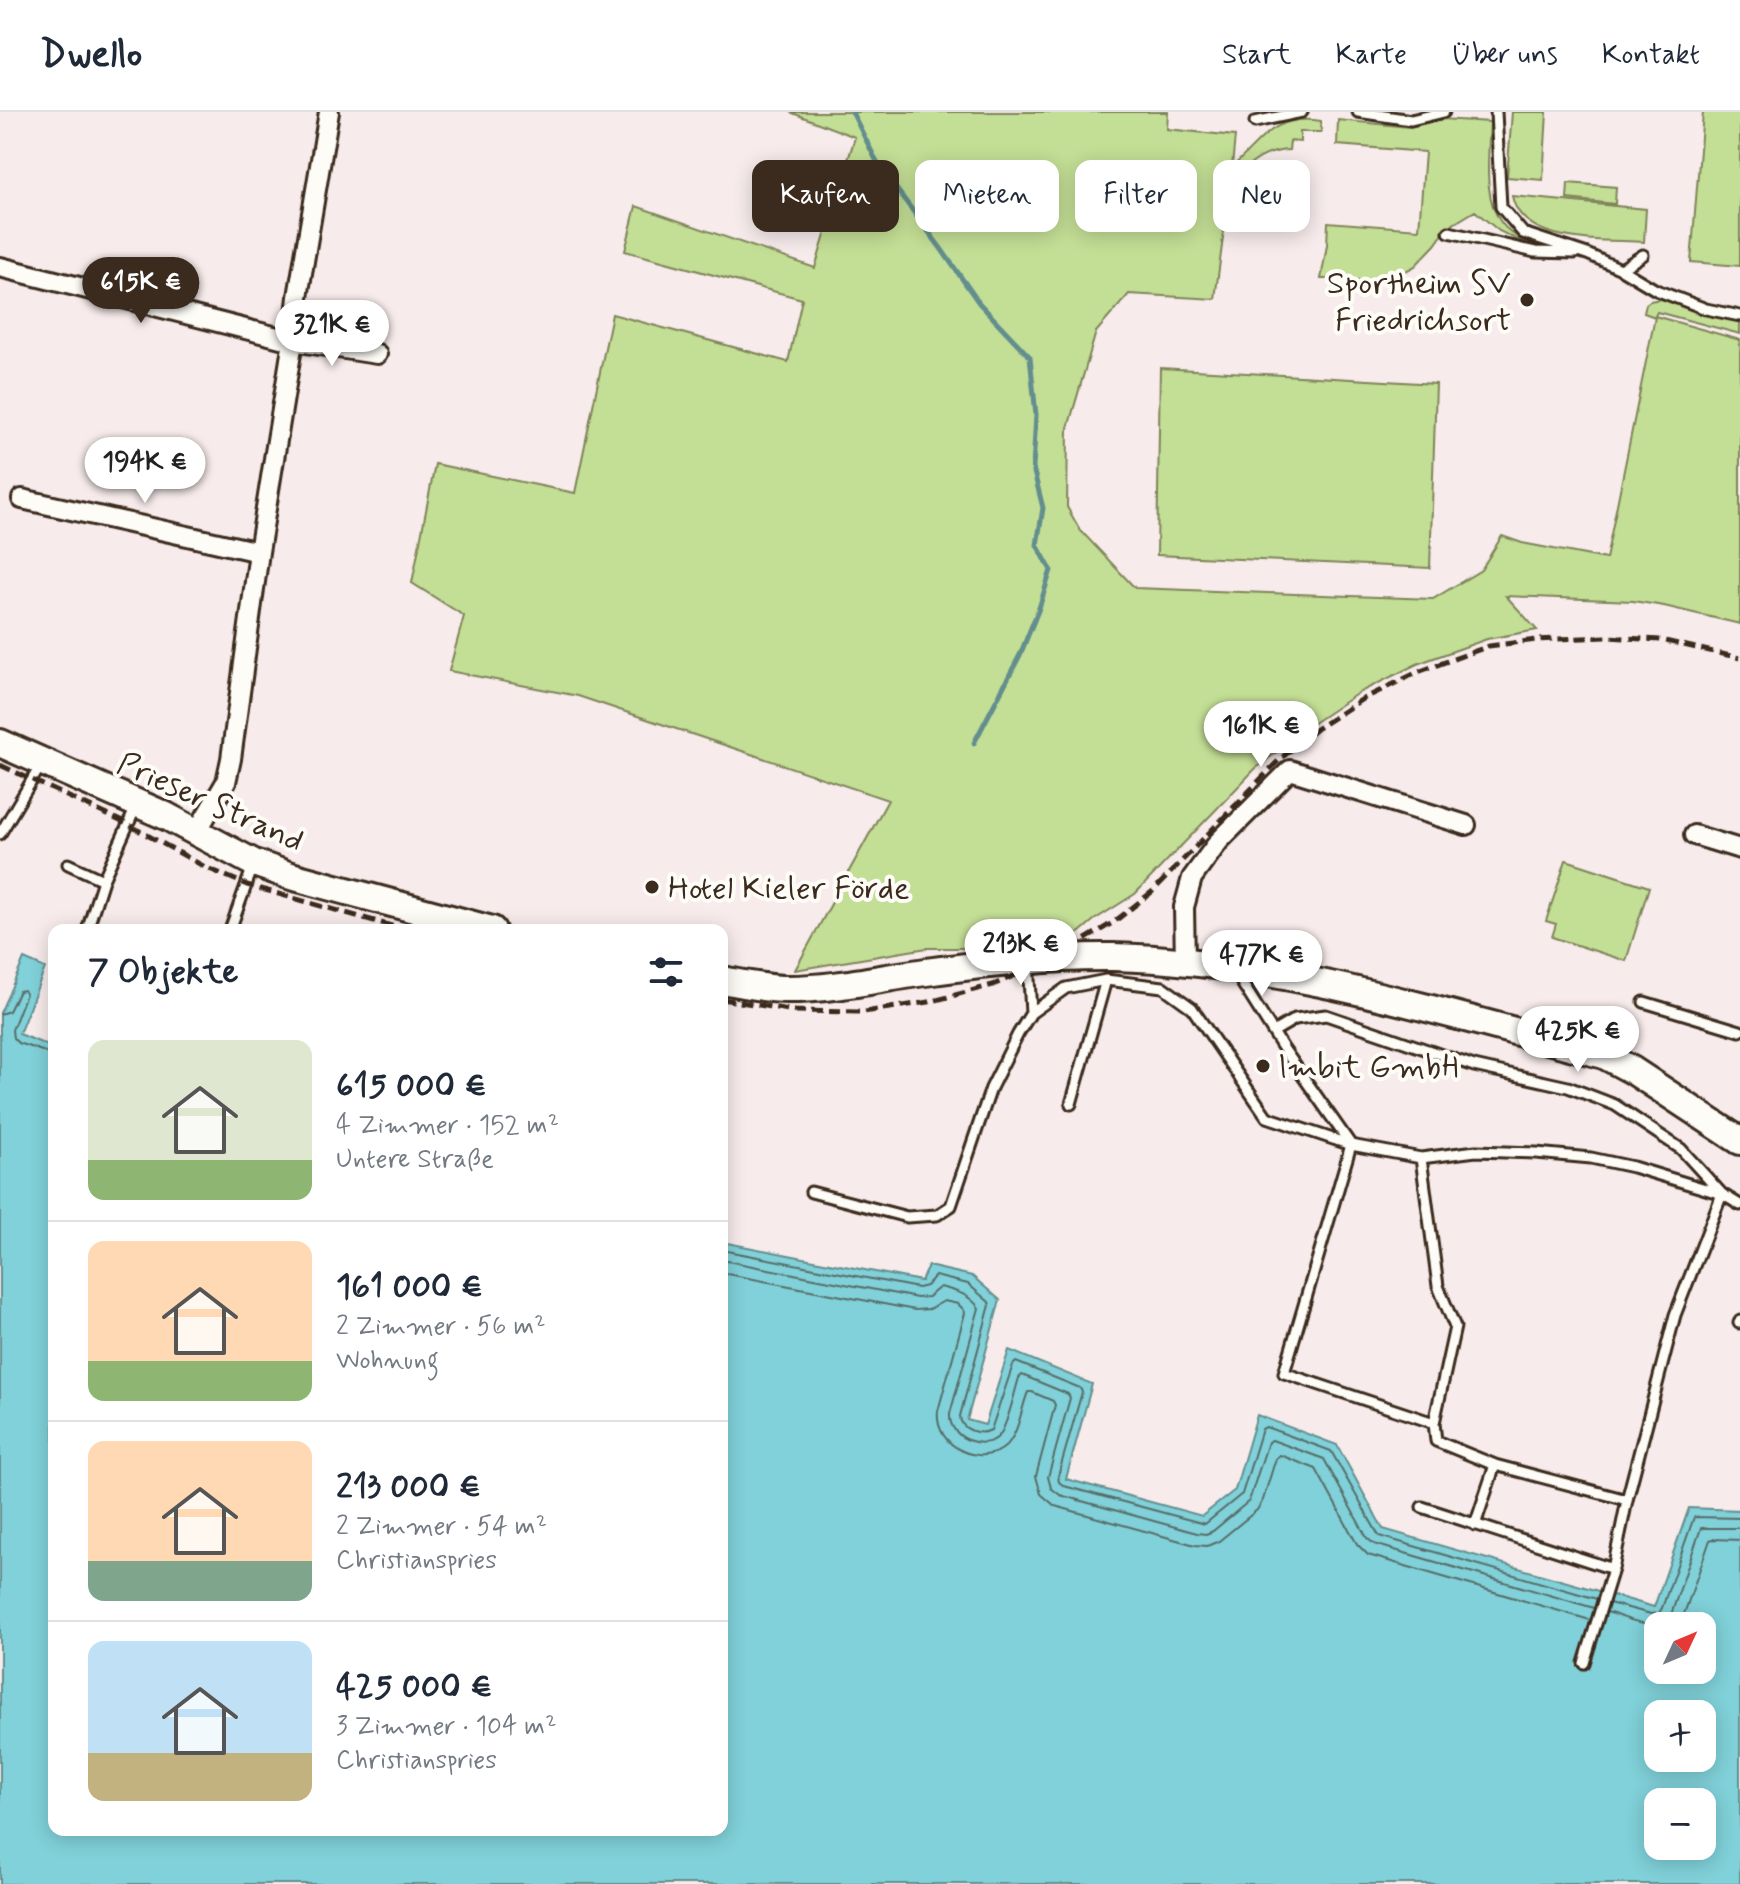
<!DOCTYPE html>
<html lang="de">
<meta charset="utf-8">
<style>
:root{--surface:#fff;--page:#f2f2f3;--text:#1f2937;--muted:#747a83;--line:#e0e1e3;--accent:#3b2a1e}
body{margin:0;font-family:Mynerve,sans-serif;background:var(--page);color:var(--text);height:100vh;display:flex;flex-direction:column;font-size:30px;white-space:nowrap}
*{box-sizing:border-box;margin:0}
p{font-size:26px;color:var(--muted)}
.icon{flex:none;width:44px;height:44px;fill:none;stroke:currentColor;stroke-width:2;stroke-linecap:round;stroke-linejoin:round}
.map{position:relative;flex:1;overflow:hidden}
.drawer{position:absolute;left:48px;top:812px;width:680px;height:912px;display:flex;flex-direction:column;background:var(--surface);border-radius:16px;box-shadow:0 4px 20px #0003}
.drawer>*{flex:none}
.hud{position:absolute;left:752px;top:48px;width:760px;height:72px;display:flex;gap:16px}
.needle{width:52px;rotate:46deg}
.fabs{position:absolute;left:1644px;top:1500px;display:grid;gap:16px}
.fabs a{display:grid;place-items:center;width:72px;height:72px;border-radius:16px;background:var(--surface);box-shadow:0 4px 20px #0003;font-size:40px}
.price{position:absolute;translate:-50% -68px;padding:0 18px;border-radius:28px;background:#fff;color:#222;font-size:26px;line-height:52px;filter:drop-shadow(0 2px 4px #0008)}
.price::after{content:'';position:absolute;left:50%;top:48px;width:24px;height:18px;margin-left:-12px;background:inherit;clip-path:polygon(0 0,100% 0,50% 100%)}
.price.on{background:var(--accent);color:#fff}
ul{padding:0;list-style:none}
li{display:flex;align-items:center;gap:24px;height:200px;padding:0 40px}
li+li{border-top:2px solid var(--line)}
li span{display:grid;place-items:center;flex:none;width:224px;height:160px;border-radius:16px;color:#555}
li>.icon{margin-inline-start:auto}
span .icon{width:96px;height:96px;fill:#fffc;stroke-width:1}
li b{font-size:34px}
h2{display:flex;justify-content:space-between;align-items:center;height:96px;padding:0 40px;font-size:34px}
.tag{padding:0 28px;border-radius:16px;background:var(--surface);box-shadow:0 4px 20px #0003;font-size:28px;line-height:72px}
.tag.on{background:var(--accent);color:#fff}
header{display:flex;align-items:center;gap:48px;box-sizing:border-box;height:112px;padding:0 40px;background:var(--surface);border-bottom:2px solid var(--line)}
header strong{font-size:38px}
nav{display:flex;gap:44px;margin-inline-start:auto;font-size:28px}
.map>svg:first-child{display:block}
.green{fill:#c3de95;stroke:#7f845a;stroke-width:2}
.water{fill:#80d1d9;stroke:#648e8e;stroke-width:2;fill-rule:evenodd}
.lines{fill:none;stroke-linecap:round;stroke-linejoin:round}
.shore{stroke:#576d69;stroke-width:2}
.stream{stroke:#648e8e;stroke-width:5}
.lane-casing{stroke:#3b2a1e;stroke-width:15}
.street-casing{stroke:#3b2a1e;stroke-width:24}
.secondary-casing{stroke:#3b2a1e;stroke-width:32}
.lane{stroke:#fdfcf7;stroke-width:9}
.street{stroke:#fdfcf7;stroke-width:18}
.secondary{stroke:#fdfcf7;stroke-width:26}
.rail{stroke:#3b2a1e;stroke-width:5;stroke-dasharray:12 6;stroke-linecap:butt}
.poi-dot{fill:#3b2a1e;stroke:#fdfcf7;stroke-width:3}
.labels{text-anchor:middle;stroke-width:8;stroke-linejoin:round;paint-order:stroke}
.poi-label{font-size:32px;fill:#3b2a1e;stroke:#fdfcf7;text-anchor:start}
.street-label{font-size:32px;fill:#3b2a1e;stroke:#fdfcf7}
</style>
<header>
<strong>Dwello</strong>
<nav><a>Start</a><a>Karte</a><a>Über uns</a><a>Kontakt</a></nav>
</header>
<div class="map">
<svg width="1740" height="1772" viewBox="0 0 1740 1772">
<rect width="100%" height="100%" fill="#f7ebeb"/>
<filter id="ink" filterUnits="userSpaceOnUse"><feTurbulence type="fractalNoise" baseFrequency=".0125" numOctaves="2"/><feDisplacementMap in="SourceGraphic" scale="16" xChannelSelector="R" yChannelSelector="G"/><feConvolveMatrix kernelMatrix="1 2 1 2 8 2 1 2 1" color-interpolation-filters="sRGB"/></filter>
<g filter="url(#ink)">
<!-- green -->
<path class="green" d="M 790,0 L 1168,0 L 1167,17 L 1235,24 L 1232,55 C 1264,27 1273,2 1321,9 L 1321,20 L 1300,20 L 1300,30 L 1290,29 L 1289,38 C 1271,39 1259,45 1245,57 L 1232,57 L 1215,187 L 1129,182 L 1096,220 L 1068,316 L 1067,395 L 1080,418 L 1135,476 L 1433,487 L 1481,458 L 1502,424 L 1522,431 L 1606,447 L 1655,205 L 1644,201 L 1646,192 L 1650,189 L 1661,187 L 1740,208 L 1740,222 L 1657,200 L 1655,204 L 1740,228 L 1740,512 L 1664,494 L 1633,489 L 1506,484 L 1537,518 L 1487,527 L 1417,552 L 1358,581 L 1312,612 L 1255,657 L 1135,782 L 1094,808 L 1061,836 L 927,836 L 795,858 L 888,688 L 578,584 L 449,559 L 464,504 L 412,471 L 435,352 L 575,381 L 612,202 L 788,250 L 802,187 L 625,139 L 636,94 L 815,156 L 855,25 Z
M 1512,0 L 1547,0 L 1543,68 L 1507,65 Z
M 1703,0 L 1740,0 L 1740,154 L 1691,150 Z
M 1441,7 L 1490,10 C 1489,42 1481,89 1505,115 C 1512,122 1522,128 1530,134 L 1499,119 L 1475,99 L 1447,116 L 1435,133 L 1415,154 L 1393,166 L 1382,169 L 1368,170 L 1351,167 L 1321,167 L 1327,133 L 1328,110 L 1419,117 L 1425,40 L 1337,33 L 1338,8 L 1409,15 Z
M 1568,71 L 1616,75 L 1615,92 L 1567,87 Z
M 1512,84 L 1646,97 L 1644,130 C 1604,127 1522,134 1512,84 Z
M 1160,256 L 1436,272 L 1430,456 L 1157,443 Z
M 1566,748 L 1649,775 L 1626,849 L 1552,825 L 1556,812 L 1546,809 Z"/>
<!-- water -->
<path class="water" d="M 24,847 L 45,856 L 19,922 L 54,936 L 54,1718 L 722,1718 L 722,1130 L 921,1169 L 928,1154 L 972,1164 L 1000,1188 L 967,1308 L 985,1313 L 1009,1238 L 1092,1272 L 1066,1367 L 1202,1404 L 1235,1378 L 1257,1303 L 1337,1333 L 1383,1417 L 1654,1495 L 1689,1396 L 1740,1398 L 1740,1772 L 0,1772 L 0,901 ZM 1658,1514 L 1702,1514 L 1702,1558 L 1658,1558 ZM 1658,1602 L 1702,1602 L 1702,1646 L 1658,1646 ZM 1658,1690 L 1702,1690 L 1702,1734 L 1658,1734 Z"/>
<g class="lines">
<!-- shore -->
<path class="shore" d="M 0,902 L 9,899 L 19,879 L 24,878 L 26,882 L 12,918 L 13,926 L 18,931 L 54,943
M 722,1138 L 918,1176 L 926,1174 L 935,1164 L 968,1172 L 989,1190 L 990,1193 L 960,1304 C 960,1318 980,1324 991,1318 L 1013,1253 L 1016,1250 L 1080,1276 L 1082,1280 L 1058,1364 L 1059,1370 L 1064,1374 L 1205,1412 L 1242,1382 L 1262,1317 L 1266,1315 L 1331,1339 L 1379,1424 L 1597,1487
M 722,1148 L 917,1186 L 928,1185 L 940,1175 C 956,1179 969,1182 979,1196 L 950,1302 C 948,1328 989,1341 1001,1321 C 1009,1307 1014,1282 1019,1266 L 1022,1263 L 1068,1282 L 1070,1286 L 1048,1365 L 1051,1376 L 1060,1383 L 1197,1421 L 1206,1422 L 1213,1419 L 1249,1389 L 1268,1330 L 1272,1328 L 1324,1347 L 1367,1426 L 1374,1432 L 1594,1496
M 722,1161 L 915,1198 L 930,1197 L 944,1189 L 958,1192 L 964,1198 L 965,1201 L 938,1299 C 934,1336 983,1356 1006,1334 C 1019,1321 1021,1297 1028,1280 L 1032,1280 L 1053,1289 L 1055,1293 L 1036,1364 L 1041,1382 L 1055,1394 L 1195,1433 L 1207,1434 L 1219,1429 L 1257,1398 L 1263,1388 L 1276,1346 L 1280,1343 L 1316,1357 L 1357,1432 L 1368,1443 L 1590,1508
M 1609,1491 L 1651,1502 L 1659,1501 L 1662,1496 L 1694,1405 L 1740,1406
M 1607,1500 C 1627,1506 1657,1523 1672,1500 L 1701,1416 L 1740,1416
M 1677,1514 L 1683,1505 L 1710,1428 L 1713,1427 L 1740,1428"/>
<!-- stream -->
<path class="stream" d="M 852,0 L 879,54 L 940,135 L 979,191 L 1030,245 L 1036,303 L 1033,356 L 1043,396 L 1037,433 L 1051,458 L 1039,496 L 1020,543 L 974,631"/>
<defs>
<path id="lane" d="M 1358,0 L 1411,8 L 1444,0
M 1496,0 L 1501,95 L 1523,121 L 1587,142 L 1621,157 L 1656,178 L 1706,197 L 1740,204
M 1255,10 L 1302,0
M 1449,120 L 1535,140 L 1575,141
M 1621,157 L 1643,143
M 0,722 L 41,653
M 68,752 L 103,768 L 136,695
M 87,818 L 103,768
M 230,818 L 253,754
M 1028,849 L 1031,901 L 1066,876 L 1106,868 L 1163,875 L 1192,896 L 1267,1005 L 1351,1033 L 1284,1261 L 1434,1311
M 1235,860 L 1283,936 L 1351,1033 L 1421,1046 L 1438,1174 L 1455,1215 L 1434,1311 L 1436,1329 L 1495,1353
M 1644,890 L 1740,919
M 1273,920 L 1295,907 L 1326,903 L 1474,954 L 1568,975 L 1615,993 L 1681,1037 L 1722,1082 L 1740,1093
M 1071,992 L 1106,868
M 1421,1046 L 1476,1039 L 1536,1041 L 1591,1046 L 1633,1055 L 1722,1082 L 1675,1203 L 1627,1388 L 1613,1457 L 1422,1395
M 811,1080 L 907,1105 L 937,1103 L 951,1094 L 991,976 L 1018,922 L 1031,901
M 1739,1211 L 1740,1209
M 1475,1413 L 1495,1353 L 1627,1388
M 1584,1551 L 1613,1457"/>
<path id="street" d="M 0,155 L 293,229 L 377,242
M 22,387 L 259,440
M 196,721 L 226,670 L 231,647 L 259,440 L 293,229 L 298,185 L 329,0
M 1694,723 L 1740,737
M 1185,850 L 1184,795 L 1192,766 L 1219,729 L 1290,658 L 1466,713"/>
<path id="secondary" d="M 0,631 L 166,704 L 254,751 L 291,764 L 492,818
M 722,868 C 744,872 766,877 788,877 C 835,877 880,866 926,860 C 986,852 1052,844 1113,845 C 1280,849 1443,901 1604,943 L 1632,958 L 1740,1029"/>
</defs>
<!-- lane casing -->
<use href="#lane" class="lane-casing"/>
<!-- street casing -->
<use href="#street" class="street-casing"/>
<!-- secondary casing -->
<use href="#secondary" class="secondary-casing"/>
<!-- lane -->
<use href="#lane" class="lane"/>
<!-- street -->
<use href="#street" class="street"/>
<!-- secondary -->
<use href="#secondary" class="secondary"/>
<!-- rail -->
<path class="rail" d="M 0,653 L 129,713 L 205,755 L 247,773 L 406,818
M 722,887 L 795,899 L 864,900 L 929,890 L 993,873 L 1053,847 L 1114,810 L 1153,779 L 1279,648 L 1316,617 L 1361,588 L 1418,560 L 1489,534 L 1537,528 L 1608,525 L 1661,528 L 1740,546"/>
</g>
</g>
<!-- markers -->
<g class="poi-dot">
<circle cx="1527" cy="188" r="8"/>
<circle cx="652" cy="775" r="8"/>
<circle cx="1263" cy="954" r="8"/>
</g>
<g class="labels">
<!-- poi labels -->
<g class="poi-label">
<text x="1511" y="181" text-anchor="end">Sportheim SV<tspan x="1511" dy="37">Friedrichsort</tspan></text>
<text x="668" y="786">Hotel Kieler Förde</text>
<text x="1279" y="965">lmbit GmbH</text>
</g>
<!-- street labels -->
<g class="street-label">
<text transform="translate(211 689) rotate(24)" y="11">Prieser Strand</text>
</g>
</g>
</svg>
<div class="fabs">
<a><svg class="needle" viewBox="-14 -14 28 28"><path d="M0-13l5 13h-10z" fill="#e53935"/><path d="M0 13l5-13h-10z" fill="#747a83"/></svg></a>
<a>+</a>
<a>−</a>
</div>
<b class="price on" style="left:141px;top:213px">615K €</b>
<b class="price" style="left:332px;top:256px">321K €</b>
<b class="price" style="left:145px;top:393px">194K €</b>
<b class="price" style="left:1261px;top:657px">161K €</b>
<b class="price" style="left:1021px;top:875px">213K €</b>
<b class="price" style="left:1262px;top:886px">477K €</b>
<b class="price" style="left:1578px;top:962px">425K €</b>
<div class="hud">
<a class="tag on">Kaufen</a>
<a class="tag">Mieten</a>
<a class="tag">Filter</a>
<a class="tag">Neu</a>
</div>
<section class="drawer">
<h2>7 Objekte<svg class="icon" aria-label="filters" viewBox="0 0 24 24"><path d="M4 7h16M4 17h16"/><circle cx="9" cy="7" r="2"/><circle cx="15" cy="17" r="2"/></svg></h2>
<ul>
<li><span style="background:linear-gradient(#dfe7d0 75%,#8fb573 0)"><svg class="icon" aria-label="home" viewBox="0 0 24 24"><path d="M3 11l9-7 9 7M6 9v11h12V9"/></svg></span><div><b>615 000 €</b><p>4 Zimmer · 152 m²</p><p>Untere Straße</p></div></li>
<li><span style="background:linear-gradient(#ffd9b3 75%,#8fb573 0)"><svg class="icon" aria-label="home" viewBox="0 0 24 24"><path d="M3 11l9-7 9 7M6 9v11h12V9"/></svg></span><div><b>161 000 €</b><p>2 Zimmer · 56 m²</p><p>Wohnung</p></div></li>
<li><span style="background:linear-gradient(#ffd9b3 75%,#7fa58c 0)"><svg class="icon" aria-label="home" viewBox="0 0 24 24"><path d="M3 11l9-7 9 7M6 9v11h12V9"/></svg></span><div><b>213 000 €</b><p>2 Zimmer · 54 m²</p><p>Christianspries</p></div></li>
<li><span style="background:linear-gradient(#bfe0f5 70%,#c2b280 0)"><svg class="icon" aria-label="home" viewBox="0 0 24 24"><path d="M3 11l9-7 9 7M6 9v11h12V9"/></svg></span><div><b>425 000 €</b><p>3 Zimmer · 104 m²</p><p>Christianspries</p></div></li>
</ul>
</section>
</div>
